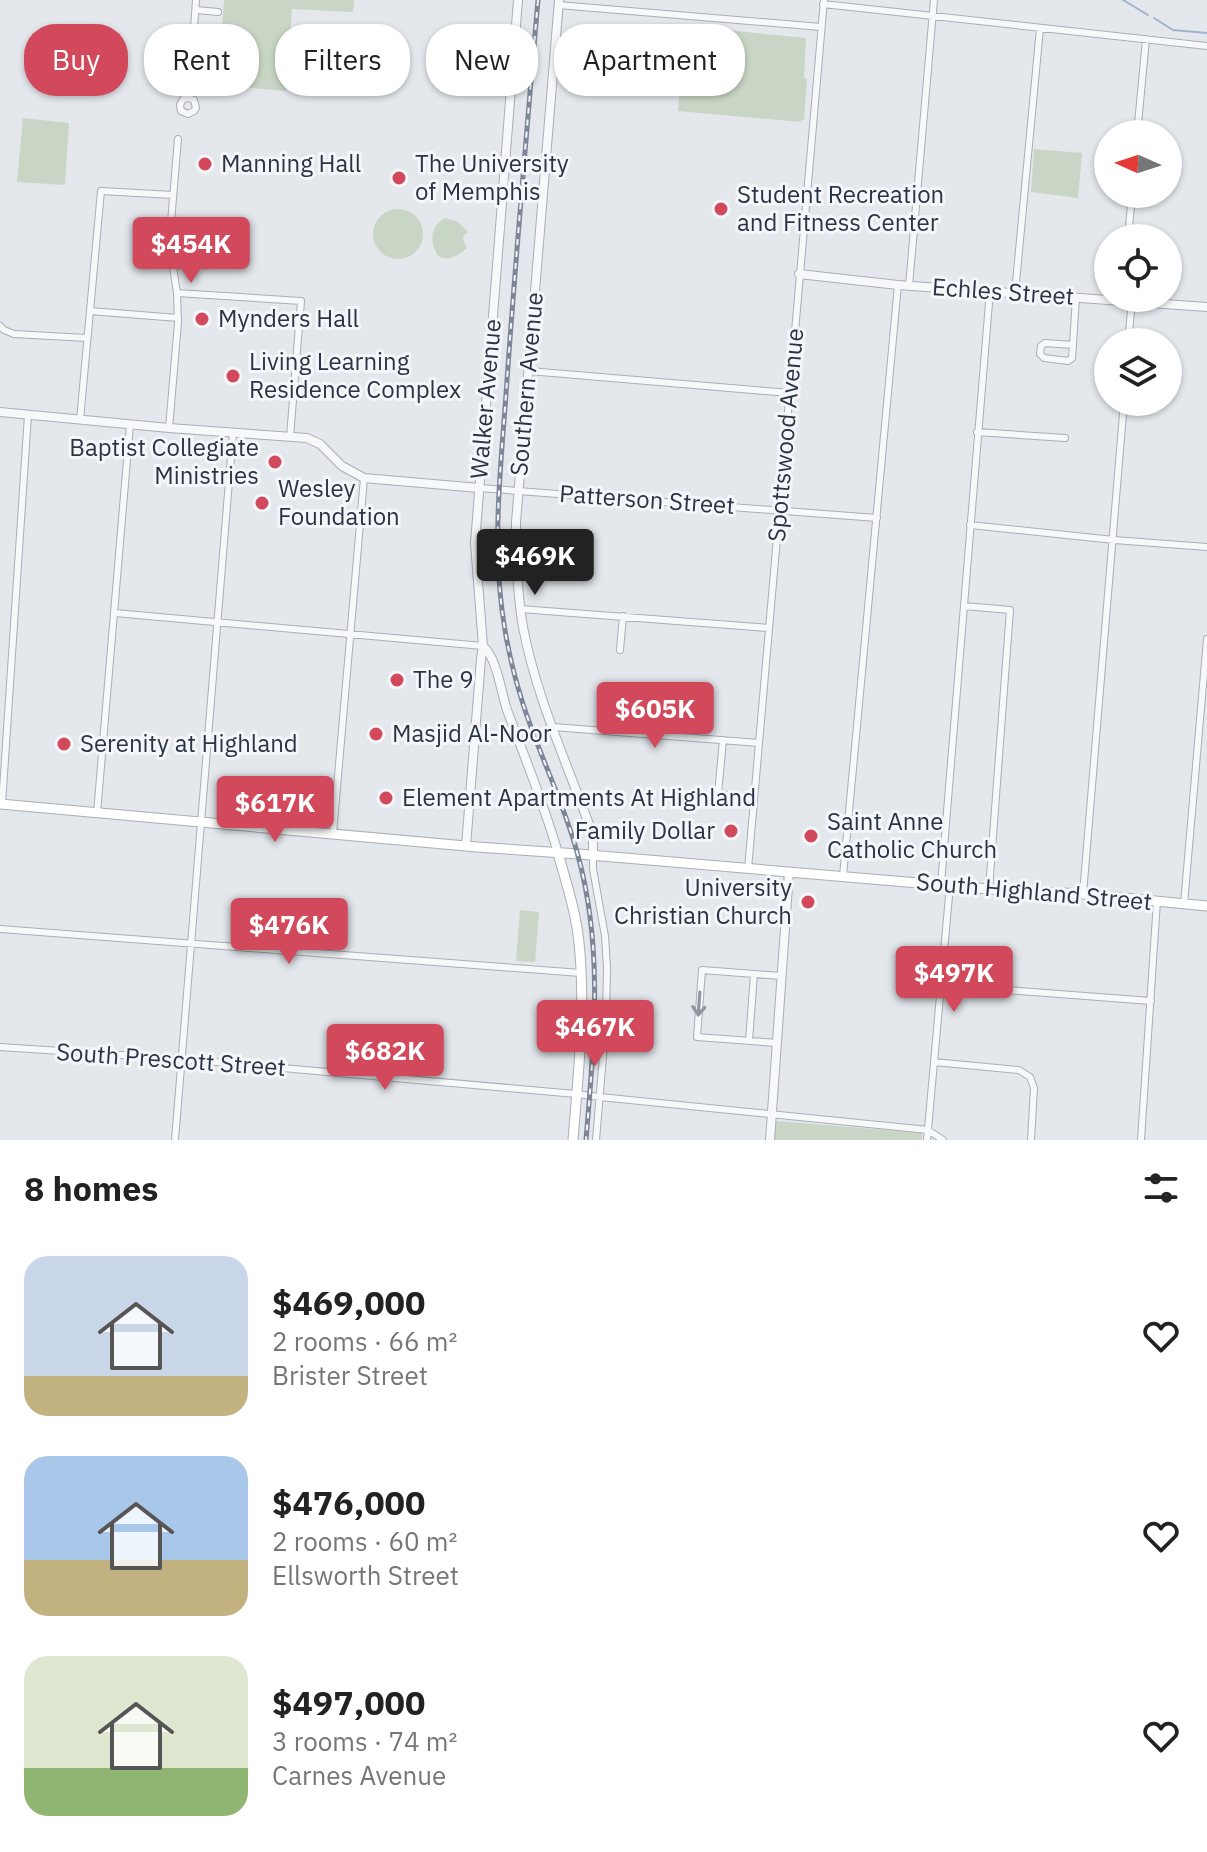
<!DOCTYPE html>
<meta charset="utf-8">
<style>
:root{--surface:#fff;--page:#f2f2f2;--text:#222;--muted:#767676;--accent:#d1495b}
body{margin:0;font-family:"IBM Plex Sans",sans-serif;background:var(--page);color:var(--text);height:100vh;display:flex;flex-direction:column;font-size:30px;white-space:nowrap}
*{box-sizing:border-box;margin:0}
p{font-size:26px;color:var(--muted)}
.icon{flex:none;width:44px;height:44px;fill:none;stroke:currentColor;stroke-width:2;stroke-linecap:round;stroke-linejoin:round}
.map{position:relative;height:1140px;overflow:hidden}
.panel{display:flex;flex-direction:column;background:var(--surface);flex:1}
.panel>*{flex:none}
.hud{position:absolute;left:24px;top:24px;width:800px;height:72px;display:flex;gap:16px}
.needle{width:52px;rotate:273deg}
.buttons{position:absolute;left:1094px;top:120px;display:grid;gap:16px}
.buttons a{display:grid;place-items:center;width:88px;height:88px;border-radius:50%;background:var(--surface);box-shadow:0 2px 6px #0004;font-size:40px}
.price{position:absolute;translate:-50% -68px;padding:0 18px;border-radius:8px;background:var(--accent);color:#fff;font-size:26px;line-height:52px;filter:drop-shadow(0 2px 4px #0008)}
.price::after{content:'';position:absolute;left:50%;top:48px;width:24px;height:18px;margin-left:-12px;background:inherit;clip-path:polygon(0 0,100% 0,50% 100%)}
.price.on{background:#222;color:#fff}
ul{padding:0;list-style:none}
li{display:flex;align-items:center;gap:24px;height:200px;padding:0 24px}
li span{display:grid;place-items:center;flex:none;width:224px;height:160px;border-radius:24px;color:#555}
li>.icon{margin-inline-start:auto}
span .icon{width:96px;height:96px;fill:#fffc;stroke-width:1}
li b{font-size:34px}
h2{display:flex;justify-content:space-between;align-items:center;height:96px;padding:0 24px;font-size:34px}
.chip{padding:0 28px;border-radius:32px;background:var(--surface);box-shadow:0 2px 6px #0004;font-size:28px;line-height:72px}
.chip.on{background:var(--accent);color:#fff}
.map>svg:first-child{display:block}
.green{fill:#c9d6c5}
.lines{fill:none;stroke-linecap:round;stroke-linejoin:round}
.stream{stroke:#9fb4cc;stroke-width:2}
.minor-casing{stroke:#a9aeb7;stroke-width:8}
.tertiary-casing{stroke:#a9aeb7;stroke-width:10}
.secondary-casing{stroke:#a9aeb7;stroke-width:11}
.minor{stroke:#f7f8fa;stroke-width:6}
.tertiary{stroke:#f7f8fa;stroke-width:8}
.secondary{stroke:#fff;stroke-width:9}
.rail-casing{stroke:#7d8696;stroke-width:5}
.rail{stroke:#f4f6f9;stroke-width:2;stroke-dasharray:6;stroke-linecap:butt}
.oneway{stroke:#9196a0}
.poi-dot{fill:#d1495b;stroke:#f4f6f9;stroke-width:3}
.labels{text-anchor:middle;stroke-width:6;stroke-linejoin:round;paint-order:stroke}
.poi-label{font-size:24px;fill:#2b3445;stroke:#f4f6f9;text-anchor:start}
.street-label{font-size:24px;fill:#2b3445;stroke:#f4f6f9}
</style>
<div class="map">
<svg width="1207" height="1140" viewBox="0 0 1207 1140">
<rect width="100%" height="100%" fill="#e4e7ec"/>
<!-- green -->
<path class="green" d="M 224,0 L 354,0 L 353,12 L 292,9 L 286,91 L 218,85 Z
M 685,26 L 806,38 L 804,78 L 807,79 L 804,120 L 801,120 L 801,122 L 678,111 Z
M 23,118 L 69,123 L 65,185 L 17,182 Z
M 1034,149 L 1082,153 L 1078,198 L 1031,192 Z
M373 234a25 25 0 1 1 50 0a25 25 0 1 1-50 0Z
M 445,218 L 458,222 L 468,232 L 464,235 L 463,240 L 467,248 C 459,255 449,262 438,256 C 429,242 430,226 445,218 Z
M 520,910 L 539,912 L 535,962 L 516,961 Z
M 776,1121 L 922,1133 L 922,1140 L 774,1140 Z"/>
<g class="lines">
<!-- stream -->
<path class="stream" d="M 1123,0 L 1148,15
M 1154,18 L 1173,30 L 1207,33"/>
<defs>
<path id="minor" d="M 823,4 L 1207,46
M 558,5 L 821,27
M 196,10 L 218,12
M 189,98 L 183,99 L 180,105 L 181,111 L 188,114 L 194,111 L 196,108 L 194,100 L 189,98 L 196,0
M 1137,134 L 1146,39
M 1128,238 L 1132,194
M 909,286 L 934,0
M 177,293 L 301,301 L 290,437
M 1015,293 L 1040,28
M 90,311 L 178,318
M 0,326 L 4,330 L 14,334 L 87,338
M 1128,342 L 1132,301
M 1073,345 L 1072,358 L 1068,361 L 1044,358 L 1040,354 L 1041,346 L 1045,343 L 1073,345 L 1076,297
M 529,371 L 789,393
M 80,420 L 101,191 L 173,195
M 169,428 L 178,323 L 177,293 L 172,260 L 170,234 L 178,139
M 977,432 L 1065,438
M 479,488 L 877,518
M 970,525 L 1114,540 L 1207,547
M 964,606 L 1010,610 L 989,889
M 520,609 L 769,628
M 115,613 L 483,646
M 620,650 L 623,616
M 553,727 L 759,743
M 723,740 L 718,794 L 754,798
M 2,804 L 28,415
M 97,813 L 130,425
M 333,833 L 364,478
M 593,856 L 593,869 L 605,936 L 607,968 L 606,1020 L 596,1140
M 748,869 L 824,0
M 843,876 L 898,285
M 941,884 L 990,291
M 1083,894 L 1124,402
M 1184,904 L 1207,639
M 0,929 L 581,973
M 941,985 L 1151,1001
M 749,1041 L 754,974
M 777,1043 L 697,1037 L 702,970 L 781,976
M 0,1047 L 182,1059 L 576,1094 L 600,1097 L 928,1130 L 943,1140
M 934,1062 L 1019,1070 L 1030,1077 L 1034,1088 L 1031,1140
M 175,1140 C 194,904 213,669 233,434
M 927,1140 L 950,885
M 1141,1140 L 1157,901"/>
<path id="tertiary" d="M 559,0 L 516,522 C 516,558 517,593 523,627 C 536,696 566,761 590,827 L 593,841 L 593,856
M 799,274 L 898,285 L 1207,307
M 0,412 L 169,428 L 307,438 L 320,444 L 342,466 L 364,478 L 479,488
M 483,646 C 497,658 501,692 507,710 C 525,758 544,804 558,853
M 466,846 L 481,659 L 483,646 L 475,543 L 518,0
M 770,1140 L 789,872"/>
<path id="secondary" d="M 0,804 L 477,847 L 578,854 L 989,889 L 1083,894 L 1207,906
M 558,853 C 566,882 576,912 579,943 C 586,1009 578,1075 573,1140"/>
</defs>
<!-- minor casing -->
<use href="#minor" class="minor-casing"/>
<!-- tertiary casing -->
<use href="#tertiary" class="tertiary-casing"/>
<!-- secondary casing -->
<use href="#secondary" class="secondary-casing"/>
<!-- minor -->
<use href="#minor" class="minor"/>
<!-- tertiary -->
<use href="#tertiary" class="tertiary"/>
<!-- secondary -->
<use href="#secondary" class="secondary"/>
<defs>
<path id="rail" d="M 538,0 C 527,127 516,253 507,380 C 502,456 492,533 502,610 C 506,642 513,673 523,704 C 539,754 563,801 577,852 C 604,947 594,1043 586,1140"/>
</defs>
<!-- rail casing -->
<use href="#rail" class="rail-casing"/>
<!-- rail -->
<use href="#rail" class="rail"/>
</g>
<!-- one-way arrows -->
<defs><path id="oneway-shaft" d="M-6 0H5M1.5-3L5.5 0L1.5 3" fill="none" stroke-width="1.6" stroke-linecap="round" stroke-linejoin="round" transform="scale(2)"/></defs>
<use class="oneway" href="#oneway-shaft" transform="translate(699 1004) rotate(94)"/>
<!-- markers -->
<g class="poi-dot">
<circle cx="205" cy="164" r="8"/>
<circle cx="399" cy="178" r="8"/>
<circle cx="721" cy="209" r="8"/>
<circle cx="202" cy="319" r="8"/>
<circle cx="233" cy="376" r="8"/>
<circle cx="275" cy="462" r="8"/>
<circle cx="262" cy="503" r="8"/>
<circle cx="397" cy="680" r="8"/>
<circle cx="376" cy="734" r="8"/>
<circle cx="64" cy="744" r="8"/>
<circle cx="386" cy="798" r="8"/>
<circle cx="731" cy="831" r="8"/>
<circle cx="811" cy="836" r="8"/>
<circle cx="808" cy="902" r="8"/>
</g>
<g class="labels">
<!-- poi labels -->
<g class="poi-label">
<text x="221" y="172">Manning Hall</text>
<text x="415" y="172">The University<tspan x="415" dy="28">of Memphis</tspan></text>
<text x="737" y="203">Student Recreation<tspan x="737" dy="28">and Fitness Center</tspan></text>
<text x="218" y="327">Mynders Hall</text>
<text x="249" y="370">Living Learning<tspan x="249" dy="28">Residence Complex</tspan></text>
<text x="259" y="456" text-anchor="end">Baptist Collegiate<tspan x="259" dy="28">Ministries</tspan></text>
<text x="278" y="497">Wesley<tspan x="278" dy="28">Foundation</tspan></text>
<text x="413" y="688">The 9</text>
<text x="392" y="742">Masjid Al-Noor</text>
<text x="80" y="752">Serenity at Highland</text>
<text x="402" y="806">Element Apartments At Highland</text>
<text x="827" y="830">Saint Anne<tspan x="827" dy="28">Catholic Church</tspan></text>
<text x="715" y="839" text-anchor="end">Family Dollar</text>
<text x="792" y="896" text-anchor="end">University<tspan x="792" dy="28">Christian Church</tspan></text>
</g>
<!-- street labels -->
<g class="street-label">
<text transform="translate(1003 292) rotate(4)" y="8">Echles Street</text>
<text transform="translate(527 384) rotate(-85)" y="8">Southern Avenue</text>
<text transform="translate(486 399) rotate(-85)" y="8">Walker Avenue</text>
<text transform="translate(786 435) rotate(-85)" y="8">Spottswood Avenue</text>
<text transform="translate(647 500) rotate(4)" y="8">Patterson Street</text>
<text transform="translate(1034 892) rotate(5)" y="8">South Highland Street</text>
<text transform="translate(171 1060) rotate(4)" y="8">South Prescott Street</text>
</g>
</g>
</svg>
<div class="buttons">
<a><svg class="needle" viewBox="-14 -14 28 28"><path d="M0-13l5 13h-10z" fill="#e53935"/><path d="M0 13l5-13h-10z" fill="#767676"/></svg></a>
<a><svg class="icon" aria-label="locate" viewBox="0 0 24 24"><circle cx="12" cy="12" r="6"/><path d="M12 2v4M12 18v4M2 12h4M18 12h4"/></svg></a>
<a><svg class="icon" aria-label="layers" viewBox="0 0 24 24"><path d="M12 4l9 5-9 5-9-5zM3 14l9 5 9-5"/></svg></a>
</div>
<b class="price" style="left:191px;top:285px">$454K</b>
<b class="price on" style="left:535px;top:597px">$469K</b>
<b class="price" style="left:655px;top:750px">$605K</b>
<b class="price" style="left:275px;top:844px">$617K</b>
<b class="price" style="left:289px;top:966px">$476K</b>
<b class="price" style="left:954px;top:1014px">$497K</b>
<b class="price" style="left:595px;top:1068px">$467K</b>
<b class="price" style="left:385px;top:1092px">$682K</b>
<div class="hud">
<a class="chip on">Buy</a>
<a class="chip">Rent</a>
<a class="chip">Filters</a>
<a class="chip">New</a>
<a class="chip">Apartment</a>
</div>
</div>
<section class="panel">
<h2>8 homes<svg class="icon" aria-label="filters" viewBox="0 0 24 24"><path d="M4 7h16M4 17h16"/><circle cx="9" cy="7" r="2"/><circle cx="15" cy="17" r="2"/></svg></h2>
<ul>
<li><span style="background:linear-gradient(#c9d6e8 75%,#c2b280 0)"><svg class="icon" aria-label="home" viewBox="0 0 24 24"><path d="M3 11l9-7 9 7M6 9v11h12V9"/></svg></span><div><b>$469,000</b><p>2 rooms · 66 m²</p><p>Brister Street</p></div><svg class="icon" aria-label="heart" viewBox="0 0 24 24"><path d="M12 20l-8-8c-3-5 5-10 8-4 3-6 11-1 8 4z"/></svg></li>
<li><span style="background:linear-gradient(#a9c7e8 65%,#c2b280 0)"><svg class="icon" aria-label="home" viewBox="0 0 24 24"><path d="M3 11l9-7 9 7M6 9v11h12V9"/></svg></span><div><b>$476,000</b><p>2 rooms · 60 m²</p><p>Ellsworth Street</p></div><svg class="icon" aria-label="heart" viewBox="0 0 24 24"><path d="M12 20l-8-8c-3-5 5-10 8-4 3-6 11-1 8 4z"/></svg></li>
<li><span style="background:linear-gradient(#dfe7d0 70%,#8fb573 0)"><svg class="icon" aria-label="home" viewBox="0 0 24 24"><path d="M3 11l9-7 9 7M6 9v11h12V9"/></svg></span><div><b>$497,000</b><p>3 rooms · 74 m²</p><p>Carnes Avenue</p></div><svg class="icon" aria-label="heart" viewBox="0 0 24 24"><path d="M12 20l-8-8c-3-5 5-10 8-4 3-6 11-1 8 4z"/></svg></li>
</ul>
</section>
